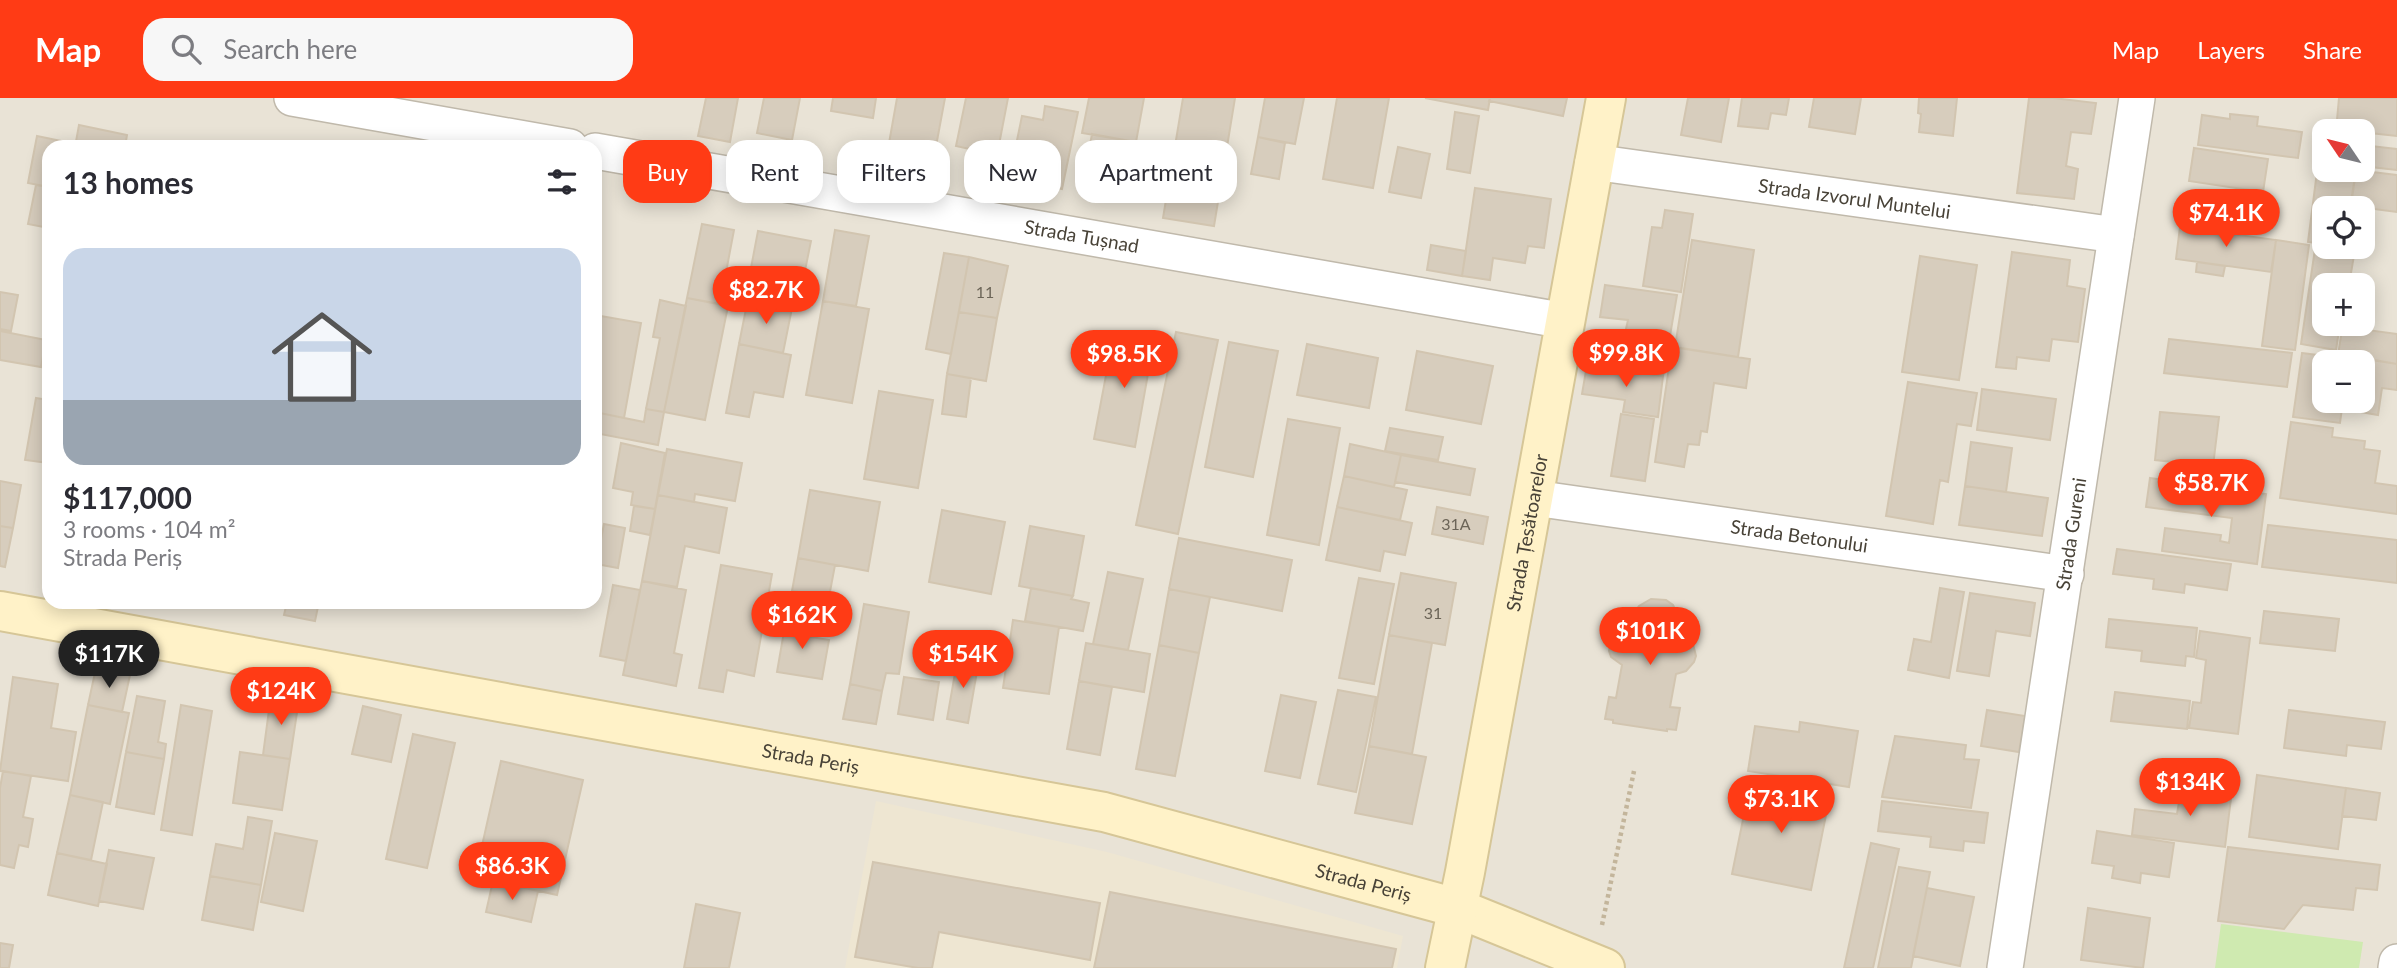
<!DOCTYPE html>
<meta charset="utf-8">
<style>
:root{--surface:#fff;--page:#f7f7f7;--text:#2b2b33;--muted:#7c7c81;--line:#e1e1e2;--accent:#ff3b15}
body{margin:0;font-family:Lato,sans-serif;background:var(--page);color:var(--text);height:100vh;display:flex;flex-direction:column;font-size:26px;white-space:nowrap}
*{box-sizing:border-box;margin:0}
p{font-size:23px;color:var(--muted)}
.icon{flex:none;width:38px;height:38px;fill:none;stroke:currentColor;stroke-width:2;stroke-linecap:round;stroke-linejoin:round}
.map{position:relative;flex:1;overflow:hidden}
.side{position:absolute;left:42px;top:42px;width:560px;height:469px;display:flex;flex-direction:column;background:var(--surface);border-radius:21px;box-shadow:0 4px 18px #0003}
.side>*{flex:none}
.guide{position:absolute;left:623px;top:42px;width:665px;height:63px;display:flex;gap:14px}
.needle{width:46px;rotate:305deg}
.tools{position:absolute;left:2312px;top:21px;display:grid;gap:14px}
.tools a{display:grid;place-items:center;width:63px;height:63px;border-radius:14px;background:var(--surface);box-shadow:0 4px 18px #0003;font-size:35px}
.price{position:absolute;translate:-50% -60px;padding:0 16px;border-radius:24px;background:var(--accent);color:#fff;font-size:23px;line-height:46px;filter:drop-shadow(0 2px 4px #0008)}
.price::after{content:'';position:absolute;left:50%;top:42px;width:21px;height:16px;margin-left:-10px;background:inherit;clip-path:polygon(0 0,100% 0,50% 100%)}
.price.active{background:#222;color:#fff}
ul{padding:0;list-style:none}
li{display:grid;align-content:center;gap:14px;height:371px;padding:0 21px}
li+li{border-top:2px solid var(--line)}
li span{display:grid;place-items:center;height:217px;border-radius:21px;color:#555}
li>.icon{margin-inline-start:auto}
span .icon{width:126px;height:126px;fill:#fffc;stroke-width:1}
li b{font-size:30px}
h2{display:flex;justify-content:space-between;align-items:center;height:84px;padding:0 21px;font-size:30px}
.chip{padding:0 24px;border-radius:21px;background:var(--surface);box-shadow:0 4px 18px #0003;font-size:24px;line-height:63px}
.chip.active{background:var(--accent);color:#fff}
header{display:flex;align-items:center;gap:42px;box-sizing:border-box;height:98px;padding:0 35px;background:var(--accent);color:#fff}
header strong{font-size:33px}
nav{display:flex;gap:38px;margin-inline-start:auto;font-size:24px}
.search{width:490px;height:63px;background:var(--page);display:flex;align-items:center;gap:18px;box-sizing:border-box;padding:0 24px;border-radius:21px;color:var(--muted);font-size:26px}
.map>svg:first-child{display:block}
.residential{fill:#e9e3d6;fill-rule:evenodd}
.education{fill:#eee6d2}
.green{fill:#cfeab0}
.building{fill:#d7cdbd;stroke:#d2c5b0;stroke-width:2}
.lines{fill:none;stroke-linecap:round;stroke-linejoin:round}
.street-casing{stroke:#c0b9ab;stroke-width:38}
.secondary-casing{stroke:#d6c697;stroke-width:42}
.path{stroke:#c3b59b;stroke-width:4.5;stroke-dasharray:3.5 3.5;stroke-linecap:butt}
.street{stroke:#fff;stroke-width:35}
.secondary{stroke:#fff2c8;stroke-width:38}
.labels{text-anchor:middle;stroke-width:6;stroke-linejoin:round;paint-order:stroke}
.number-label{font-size:16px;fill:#6c6558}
.street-label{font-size:19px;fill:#484237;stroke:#fff}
</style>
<header>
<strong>Map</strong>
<div class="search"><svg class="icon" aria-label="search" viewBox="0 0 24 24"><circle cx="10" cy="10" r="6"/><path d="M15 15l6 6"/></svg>Search here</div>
<nav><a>Map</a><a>Layers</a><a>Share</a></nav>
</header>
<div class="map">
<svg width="2397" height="870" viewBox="0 0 2397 870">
<rect width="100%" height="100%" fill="#f5f1e8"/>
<!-- residential -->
<path class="residential" d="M 0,0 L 2397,0 L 2397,870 L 0,870 ZM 2324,33 L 2362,33 L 2362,72 L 2324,72 ZM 49,49 L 595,49 L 595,504 L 49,504 ZM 2324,110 L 2362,110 L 2362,149 L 2324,149 ZM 2324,187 L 2362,187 L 2362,226 L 2324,226 ZM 2324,264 L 2362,264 L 2362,303 L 2324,303 Z"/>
<!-- education -->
<path class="education" d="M 876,703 L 1107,754 L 1403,838 L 1397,870 L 845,870 Z"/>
<!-- green -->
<path class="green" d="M 2221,826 L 2363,844 L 2359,870 L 2215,870 Z"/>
<!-- building -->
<path class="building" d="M 706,0 L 738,0 L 730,44 L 698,38 Z
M 764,0 L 800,0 L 792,42 L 757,35 Z
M 833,0 L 876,0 L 873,20 L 831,13 Z
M 897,0 L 945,0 L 934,59 L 888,51 Z
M 966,0 L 1008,0 L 997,57 L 956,48 Z
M 1089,0 L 1144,0 L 1136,44 L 1082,35 Z
M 1183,0 L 1235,0 L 1214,128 L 1163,120 Z
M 1265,0 L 1304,0 L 1295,46 L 1258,39 Z
M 1337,0 L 1389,0 L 1373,90 L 1323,81 Z
M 1425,0 L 1490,0 L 1488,12 Z
M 1490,0 L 1567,0 L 1563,18 L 1489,3 Z
M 1688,0 L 1729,0 L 1721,44 L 1681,37 Z
M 1742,0 L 1789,0 L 1786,17 L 1771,15 L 1768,31 L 1738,28 Z
M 1814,0 L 1861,0 L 1855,36 L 1809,29 Z
M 1919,0 L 1957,0 L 1953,38 L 1919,34 L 1921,16 L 1918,15 Z
M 2029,0 L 2053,0 L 2096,5 L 2091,36 L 2071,34 L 2066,68 L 2078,71 L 2074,101 L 2017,95 Z
M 2339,0 L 2397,0 L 2397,38 L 2352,33 L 2353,23 L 2337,22 Z
M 1045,8 L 1078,14 L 1062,91 L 1009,81 L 1022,18 L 1043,22 Z
M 1455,14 L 1479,18 L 1470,75 L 1447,71 Z
M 2230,16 L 2258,19 L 2257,28 L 2302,34 L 2298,60 L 2198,47 L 2202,17 L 2230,21 Z
M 79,27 L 127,37 L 125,49 L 75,49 Z
M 1092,36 L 1136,44 L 1128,93 L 1083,85 Z
M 37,38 L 71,45 L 70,49 L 49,49 L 49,89 L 28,85 Z
M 1258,39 L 1285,45 L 1279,81 L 1251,76 Z
M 2362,47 L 2397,51 L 2397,72 L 2362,68 Z
M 1398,49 L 1430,56 L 1421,100 L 1389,94 Z
M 2194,50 L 2268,61 L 2263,94 L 2189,83 Z
M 2318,66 L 2324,67 L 2324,72 L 2356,72 L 2350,110 L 2324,110 L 2324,146 L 2308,144 Z
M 2356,72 L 2397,77 L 2397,114 L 2351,108 Z
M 36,87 L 49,89 L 49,130 L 28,126 Z
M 1475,90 L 1551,101 L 1544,150 L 1528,148 L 1525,165 L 1493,160 L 1490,182 L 1462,178 Z
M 1665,112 L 1693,116 L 1681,194 L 1643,188 L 1652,129 L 1662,130 Z
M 702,126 L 734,132 L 720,206 L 687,200 Z
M 2180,129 L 2276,142 L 2271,174 L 2176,161 Z
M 835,132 L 869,138 L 856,208 L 823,203 Z
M 758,133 L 811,143 L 799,202 L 747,191 Z
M 1692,142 L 1754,152 L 1738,259 L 1675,249 Z
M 2276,142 L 2309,147 L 2295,252 L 2262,248 Z
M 1431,147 L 1466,153 L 1462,178 L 1427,172 Z
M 2315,151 L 2354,157 L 2349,187 L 2324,187 L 2324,226 L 2340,226 L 2336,252 L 2301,246 Z
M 2012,154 L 2070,162 L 2067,188 L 2085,191 L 2078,244 L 2052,241 L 2049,263 L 2017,259 L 2016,271 L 1996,269 Z
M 944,155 L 969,159 L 951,256 L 926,251 Z
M 1920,158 L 1977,167 L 1959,282 L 1902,274 Z
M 969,159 L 1008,168 L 997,220 L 959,214 Z
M 2197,164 L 2225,168 L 2223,178 L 2196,174 Z
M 1605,187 L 1677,197 L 1663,278 L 1587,267 L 1590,244 L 1622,249 L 1628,222 L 1600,219 Z
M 0,194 L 18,197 L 11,233 L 0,231 Z
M 687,200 L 728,208 L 705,322 L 664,314 Z
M 748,201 L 792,210 L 783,255 L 739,246 Z
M 660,202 L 686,208 L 664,314 L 646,311 L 660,240 L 653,239 Z
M 823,203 L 869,211 L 852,305 L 806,297 Z
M 959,214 L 997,220 L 986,283 L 947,276 Z
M 595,217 L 641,225 L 624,320 L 595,314 Z
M 2362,218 L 2368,218 L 2367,232 L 2397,236 L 2397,266 L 2338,257 L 2343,226 L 2362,226 Z
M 0,233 L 46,242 L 41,269 L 0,262 Z
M 1176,234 L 1218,242 L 1178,436 L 1136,427 Z
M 1114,235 L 1154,242 L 1135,349 L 1094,341 Z
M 2169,241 L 2292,255 L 2287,289 L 2164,275 Z
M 1229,244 L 1278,253 L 1253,379 L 1205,369 Z
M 739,246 L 791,257 L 783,299 L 754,294 L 749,319 L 726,315 Z
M 1307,246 L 1378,260 L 1369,310 L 1297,297 Z
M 1672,249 L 1750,261 L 1746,290 L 1714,285 L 1707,334 L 1701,333 L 1699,347 L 1688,346 L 1684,369 L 1655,364 Z
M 1417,253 L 1493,268 L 1481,326 L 1406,312 Z
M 2302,255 L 2348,261 L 2348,264 L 2324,264 L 2324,303 L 2343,303 L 2340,325 L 2293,319 Z
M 2352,258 L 2397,266 L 2397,292 L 2382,290 L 2378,317 L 2343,311 L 2345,303 L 2362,303 L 2362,264 L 2351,264 Z
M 1587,267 L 1663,278 L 1658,319 L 1623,314 L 1625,302 L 1582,296 Z
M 947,276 L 971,280 L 966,319 L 942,316 Z
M 1908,284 L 1977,295 L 1971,328 L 1957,326 L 1948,384 L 1940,382 L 1933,426 L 1886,418 Z
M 1982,291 L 2056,301 L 2050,342 L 1977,332 Z
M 879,293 L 933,302 L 918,390 L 864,381 Z
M 36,300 L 49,302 L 49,365 L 25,362 Z
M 646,311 L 664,314 L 658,347 L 595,335 L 595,314 L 644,324 Z
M 2160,314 L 2219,319 L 2213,368 L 2155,362 Z
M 1621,316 L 1654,321 L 1645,383 L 1611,378 Z
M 1288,321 L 1340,330 L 1319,447 L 1267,437 Z
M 2291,324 L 2333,330 L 2332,339 L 2365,343 L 2364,351 L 2380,353 L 2375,385 L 2397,388 L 2397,416 L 2280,400 Z
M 1390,330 L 1443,339 L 1438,362 L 1385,353 Z
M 1971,344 L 2012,350 L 2006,394 L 1965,388 Z
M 621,345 L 665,355 L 655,411 L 631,407 L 633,394 L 613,390 Z
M 1350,346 L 1401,357 L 1394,389 L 1344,378 Z
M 667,351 L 742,365 L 735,403 L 695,396 L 694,404 L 658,397 Z
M 1401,357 L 1475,371 L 1470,397 L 1395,384 Z
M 1344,378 L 1407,392 L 1400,422 L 1337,409 Z
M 2150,380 L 2266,396 L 2257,466 L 2162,453 L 2165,430 L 2221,437 L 2220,443 L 2229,445 L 2232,420 L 2146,409 Z
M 0,383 L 21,387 L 13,430 L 0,428 Z
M 1965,388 L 2048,400 L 2042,438 L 1959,427 Z
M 810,392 L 880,404 L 868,473 L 798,460 Z
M 658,397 L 727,410 L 719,455 L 685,448 L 677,489 L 642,483 Z
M 634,408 L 655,411 L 650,437 L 630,433 Z
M 1337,409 L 1412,425 L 1405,457 L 1384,453 L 1380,473 L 1326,462 Z
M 1437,409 L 1488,419 L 1483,446 L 1432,436 Z
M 942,412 L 1005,424 L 991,496 L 929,484 Z
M 604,426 L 625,430 L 618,470 L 596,466 Z
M 2268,427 L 2397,442 L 2397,485 L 2262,469 Z
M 0,428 L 13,430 L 5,469 L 0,468 Z
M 1030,428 L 1084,438 L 1073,498 L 1019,488 Z
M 1179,440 L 1292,462 L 1282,513 L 1169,491 Z
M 2117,451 L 2231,466 L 2227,492 L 2185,486 L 2184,495 L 2153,491 L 2154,481 L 2113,476 Z
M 798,460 L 835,467 L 829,499 L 792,493 Z
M 721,467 L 772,476 L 754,578 L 727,572 L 723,594 L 699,590 Z
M 1108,474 L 1143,481 L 1128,552 L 1093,546 Z
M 1401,475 L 1456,485 L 1445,547 L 1389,537 Z
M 1359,480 L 1394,486 L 1374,586 L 1339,580 Z
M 642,483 L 686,492 L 674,555 L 682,557 L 676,588 L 623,577 Z
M 613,487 L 640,492 L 626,563 L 600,558 Z
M 1031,490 L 1073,498 L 1071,501 L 1089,505 L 1083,533 L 1025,523 Z
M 1940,490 L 1964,494 L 1949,580 L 1908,572 L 1914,541 L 1931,544 Z
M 1169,491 L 1210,499 L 1199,555 L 1159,547 Z
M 1970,495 L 2035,505 L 2030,538 L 1996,533 L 1989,578 L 1957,573 Z
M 1651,501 L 1666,502 L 1673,507 L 1680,522 L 1684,522 L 1682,538 L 1693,546 L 1696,558 L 1694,564 L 1686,573 L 1676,576 L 1670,609 L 1680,610 L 1676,632 L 1667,631 L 1667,633 L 1613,625 L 1613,622 L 1605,621 L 1609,599 L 1616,600 L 1622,567 L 1611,559 L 1609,553 L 1611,542 L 1614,536 L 1628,531 L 1631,514 L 1634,515 L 1639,508 Z
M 287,504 L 319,504 L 315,523 L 284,517 Z
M 864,506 L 909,514 L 899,576 L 886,575 L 882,593 L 850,586 Z
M 2264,513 L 2339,521 L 2335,553 L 2260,545 Z
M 2109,521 L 2197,530 L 2194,559 L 2186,558 L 2185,568 L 2141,563 L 2142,553 L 2106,549 Z
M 786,522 L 814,527 L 811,539 L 829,542 L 822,581 L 777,574 Z
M 1013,522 L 1059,529 L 1049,596 L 1003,590 Z
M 2200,533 L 2250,540 L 2238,636 L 2189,630 L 2193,604 L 2201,605 L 2206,562 L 2196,560 Z
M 1389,537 L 1432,545 L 1412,656 L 1369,648 Z
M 1086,545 L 1150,556 L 1144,594 L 1079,583 Z
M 1159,547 L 1199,555 L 1175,678 L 1136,671 Z
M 958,558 L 979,562 L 968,625 L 947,621 Z
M 96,570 L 130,577 L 122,614 L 88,607 Z
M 13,579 L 58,586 L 51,630 L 76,634 L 68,683 L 0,673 Z
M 904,579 L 939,584 L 933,622 L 898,616 Z
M 1079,583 L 1112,589 L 1100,657 L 1067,651 Z
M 850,586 L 882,593 L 876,626 L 843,621 Z
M 1338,592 L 1376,599 L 1356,694 L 1318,686 Z
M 2115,594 L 2190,603 L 2187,631 L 2111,623 Z
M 271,597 L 299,601 L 290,661 L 263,657 Z
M 1281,597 L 1316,604 L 1300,680 L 1265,673 Z
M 137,598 L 165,603 L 158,644 L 166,646 L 164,661 L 126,654 Z
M 88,607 L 129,615 L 110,706 L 70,697 Z
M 181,607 L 212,613 L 192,737 L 161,732 Z
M 363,608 L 401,617 L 391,664 L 352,656 Z
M 1987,612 L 2025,618 L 2019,654 L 1981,648 Z
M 2289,612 L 2385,624 L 2381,651 L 2347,647 L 2346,658 L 2284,650 Z
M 1800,624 L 1858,633 L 1849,689 L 1748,673 L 1755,628 L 1799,634 Z
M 413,636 L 455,645 L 427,770 L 386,761 Z
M 1895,638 L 1966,647 L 1964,661 L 1979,662 L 1971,710 L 1882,699 Z
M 1369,648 L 1426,659 L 1412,726 L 1355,715 Z
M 126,654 L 164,661 L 154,716 L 116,709 Z
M 240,654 L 290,661 L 282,712 L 233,705 Z
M 501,663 L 583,682 L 557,797 L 475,779 Z
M 3,673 L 31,678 L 23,719 L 33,721 L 28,749 L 19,747 L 14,770 L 0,767 L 0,690 Z
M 2257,677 L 2346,690 L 2338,751 L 2249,739 Z
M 1751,682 L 1830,697 L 1811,792 L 1732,776 Z
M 2182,686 L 2232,692 L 2225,749 L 2132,737 L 2135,711 L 2177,716 Z
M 2346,690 L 2380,695 L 2376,722 L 2342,718 Z
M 70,697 L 103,704 L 91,762 L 57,755 Z
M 1882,703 L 1988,715 L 1984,745 L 1964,743 L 1963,753 L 1930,749 L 1931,739 L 1878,733 Z
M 248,719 L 272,723 L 261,787 L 210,778 L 216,746 L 243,751 Z
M 2097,733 L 2174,745 L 2169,779 L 2141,775 L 2140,785 L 2112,780 L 2114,768 L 2092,765 Z
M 275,735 L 317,743 L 303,813 L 261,804 Z
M 1871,745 L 1899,751 L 1873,870 L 1844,870 Z
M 2228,749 L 2380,767 L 2377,792 L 2356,790 L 2353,812 L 2303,807 L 2284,831 L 2218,823 Z
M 109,752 L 154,760 L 143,811 L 99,803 Z
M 57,755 L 107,766 L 98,808 L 48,797 Z
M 873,764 L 1100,805 L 1090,862 L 939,834 L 932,870 L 918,870 L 855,859 Z
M 1899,769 L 1930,774 L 1911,870 L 1878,870 Z
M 210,778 L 261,787 L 253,832 L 202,822 Z
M 493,783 L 538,793 L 531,824 L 486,814 Z
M 1927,790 L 1974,799 L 1960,868 L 1913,858 Z
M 1110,794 L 1396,851 L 1392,870 L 1094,870 Z
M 696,806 L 740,815 L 729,870 L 684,870 Z
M 2088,810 L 2150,820 L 2143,870 L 2081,862 Z
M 0,845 L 13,847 L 9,870 L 0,870 Z"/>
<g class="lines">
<defs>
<g id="street">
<path d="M 292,0 L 570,49"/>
<path id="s1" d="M 595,53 L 1566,223"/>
<path id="s2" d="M 1593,64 L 2116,137"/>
<path id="s3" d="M 1534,400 L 2066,476"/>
<path id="s4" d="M 2005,870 L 2137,0"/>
<path d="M 2396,870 L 2397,864"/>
</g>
<g id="secondary">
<path id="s5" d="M 0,513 L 1104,714 L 1457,810 L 1605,870"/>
<path id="s6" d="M 1445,870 L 1465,774 L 1606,0"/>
</g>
</defs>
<!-- street casing -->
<use href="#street" class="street-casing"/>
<!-- secondary casing -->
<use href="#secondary" class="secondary-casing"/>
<!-- path -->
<path class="path" d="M 1602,827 L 1634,673"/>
<!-- street -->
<use href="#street" class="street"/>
<!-- secondary -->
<use href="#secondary" class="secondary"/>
</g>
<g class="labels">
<!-- number labels -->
<g class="number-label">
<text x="985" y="200">11</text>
<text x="1456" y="432">31A</text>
<text x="1433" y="521">31</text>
</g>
<!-- street labels -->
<g class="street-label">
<text dy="7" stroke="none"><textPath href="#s2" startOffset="264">Strada Izvorul Muntelui</textPath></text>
<text dy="7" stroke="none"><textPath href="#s1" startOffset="494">Strada Tușnad</textPath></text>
<text dy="7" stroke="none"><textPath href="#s6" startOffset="443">Strada Țesătoarelor</textPath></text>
<text dy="7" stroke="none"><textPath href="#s4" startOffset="439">Strada Gureni</textPath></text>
<text dy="7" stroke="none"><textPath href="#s3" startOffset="268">Strada Betonului</textPath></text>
<text dy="7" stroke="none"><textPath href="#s5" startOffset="824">Strada Periș</textPath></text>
<text dy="7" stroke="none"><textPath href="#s5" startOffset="1391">Strada Periș</textPath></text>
</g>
</g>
</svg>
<div class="tools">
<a><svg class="needle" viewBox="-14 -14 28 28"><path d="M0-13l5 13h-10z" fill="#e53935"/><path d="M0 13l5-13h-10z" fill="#7c7c81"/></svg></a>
<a><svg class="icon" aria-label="locate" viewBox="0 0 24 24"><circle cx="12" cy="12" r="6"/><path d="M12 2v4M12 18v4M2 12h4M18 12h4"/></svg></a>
<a>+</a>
<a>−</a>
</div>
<b class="price" style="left:2226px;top:151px">$74.1K</b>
<b class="price" style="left:766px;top:228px">$82.7K</b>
<b class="price" style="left:1626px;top:291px">$99.8K</b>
<b class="price" style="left:1124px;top:292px">$98.5K</b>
<b class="price" style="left:2211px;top:421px">$58.7K</b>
<b class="price" style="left:802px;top:553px">$162K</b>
<b class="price" style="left:1650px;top:569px">$101K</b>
<b class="price active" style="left:109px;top:592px">$117K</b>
<b class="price" style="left:963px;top:592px">$154K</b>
<b class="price" style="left:281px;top:629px">$124K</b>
<b class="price" style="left:2190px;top:720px">$134K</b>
<b class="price" style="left:1781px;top:737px">$73.1K</b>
<b class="price" style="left:512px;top:804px">$86.3K</b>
<div class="guide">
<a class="chip active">Buy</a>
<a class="chip">Rent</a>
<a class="chip">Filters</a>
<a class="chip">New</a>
<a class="chip">Apartment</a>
</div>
<section class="side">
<h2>13 homes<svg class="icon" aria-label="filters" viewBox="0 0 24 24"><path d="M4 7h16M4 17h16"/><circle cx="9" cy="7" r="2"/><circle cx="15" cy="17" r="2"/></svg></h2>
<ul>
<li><span style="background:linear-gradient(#c9d6e8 70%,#9aa5b1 0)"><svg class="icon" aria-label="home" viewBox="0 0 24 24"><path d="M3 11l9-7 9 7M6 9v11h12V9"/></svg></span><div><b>$117,000</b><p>3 rooms · 104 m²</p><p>Strada Periș</p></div></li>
</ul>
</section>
</div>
